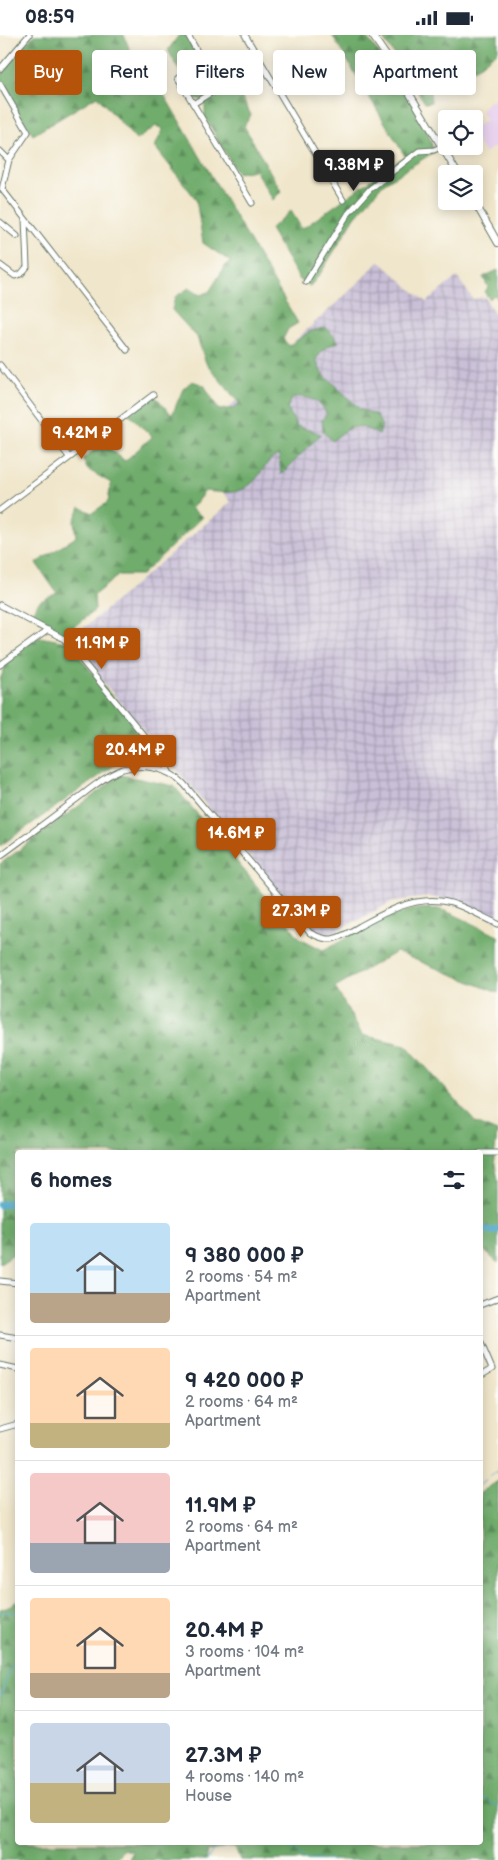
<!DOCTYPE html>
<meta charset="utf-8">
<style>
:root{--surface:#fff;--page:#f6f6f7;--text:#1f2937;--muted:#747a83;--line:#e0e1e3;--accent:#b45309}
body{margin:0;font-family:"Balsamiq Sans",sans-serif;background:var(--page);color:var(--text);height:100vh;display:flex;flex-direction:column;font-size:19px;white-space:nowrap}
*{box-sizing:border-box;margin:0}
p{font-size:16px;color:var(--muted)}
.icon{flex:none;width:28px;height:28px;fill:none;stroke:currentColor;stroke-width:2;stroke-linecap:round;stroke-linejoin:round}
.map{position:relative;flex:1;overflow:hidden}
.panel{position:absolute;left:15px;top:1115px;width:468px;height:695px;display:flex;flex-direction:column;background:var(--surface);border-radius:5px;box-shadow:0 2px 12px #0003}
.panel>*{flex:none}
.hud{position:absolute;left:15px;top:15px;width:469px;height:45px;display:flex;gap:10px}
.buttons{position:absolute;left:438px;top:75px;display:grid;gap:10px}
.buttons a{display:grid;place-items:center;width:45px;height:45px;border-radius:5px;background:var(--surface);box-shadow:0 2px 12px #0003;font-size:25px}
.price{position:absolute;translate:-50% -42px;padding:0 11px;border-radius:5px;background:var(--accent);color:#fff;font-size:16px;line-height:32px;filter:drop-shadow(0 1px 2px #0008)}
.price::after{content:'';position:absolute;left:50%;top:30px;width:15px;height:11px;margin-left:-8px;background:inherit;clip-path:polygon(0 0,100% 0,50% 100%)}
.price.on{background:#222;color:#fff}
ul{padding:0;list-style:none}
li{display:flex;align-items:center;gap:15px;height:125px;padding:0 15px}
li+li{border-top:1px solid var(--line)}
li span{display:grid;place-items:center;flex:none;width:140px;height:100px;border-radius:5px;color:#555}
li>.icon{margin-inline-start:auto}
span .icon{width:60px;height:60px;fill:#fffc;stroke-width:1}
li b{font-size:21px}
h2{display:flex;justify-content:space-between;align-items:center;height:60px;padding:0 15px;font-size:21px}
.tag{padding:0 18px;border-radius:5px;background:var(--surface);box-shadow:0 2px 12px #0003;font-size:18px;line-height:45px}
.tag.on{background:var(--accent);color:#fff}
.status{display:flex;justify-content:space-between;align-items:center;height:35px;padding:0 25px;background:var(--surface);direction:ltr}
.status svg{height:14px;fill:currentColor}
.map>svg:first-child{display:block}
.built{fill:#e8d2ee}
.industrial{fill:url(#industrial-grid)}
.forest{fill:url(#forest-firs);stroke:#487450}
.lines{fill:none;stroke-linecap:round;stroke-linejoin:round}
.stream{stroke:#4da7ca;stroke-width:1}
.river{stroke:#4da7ca;stroke-width:7}
.minor-casing{stroke:#687869;stroke-width:7}
.major-casing{stroke:#687869;stroke-width:8}
.minor{stroke:#fff;stroke-width:5}
.major{stroke:#fff;stroke-width:6}
</style>
<div class="status"><b>08:59</b><svg viewBox="0 0 49 12"><path d="M0 12V9h3v3zM5 12V6h3v6zM10 12V3h3v9zM15 12V0h3v12zM26 1h20v11H26zM47 4h2v5h-2z"/></svg></div>
<div class="map">
<svg width="498" height="1825" viewBox="0 0 498 1825">
<defs>
<pattern id="industrial-grid" width="8" height="8" patternUnits="userSpaceOnUse" patternTransform="scale(1.25)"><rect width="8" height="8" fill="#c9bfd7"/><path d="M0 4h8M4 0v8" fill="none" stroke="#a39caf"/></pattern>
<pattern id="forest-firs" width="22" height="20" patternUnits="userSpaceOnUse" patternTransform="scale(1.25)"><rect width="22" height="20" fill="#70ac6c"/><path d="M5 1l3.5 6h-7zM16 11l3.5 6h-7z" fill="#5b8d5a"/></pattern>
</defs>
<rect width="100%" height="100%" fill="#fdfcf7"/>
<filter id="ink" filterUnits="userSpaceOnUse"><feTurbulence type="fractalNoise" baseFrequency=".02" numOctaves="2"/><feDisplacementMap in="SourceGraphic" scale="10" xChannelSelector="R" yChannelSelector="G"/><feConvolveMatrix kernelMatrix="1 2 1 2 8 2 1 2 1" color-interpolation-filters="sRGB"/></filter>
<filter id="wash" filterUnits="userSpaceOnUse"><feTurbulence type="fractalNoise" baseFrequency=".0096" numOctaves="4" result="noise"/><feDisplacementMap in="SourceGraphic" scale="20" xChannelSelector="R" yChannelSelector="G"/><feGaussianBlur stdDeviation="1.12" result="paint"/><feColorMatrix in="noise" values="0 0 0 0 0 0 0 0 0 0 0 0 0 0 0 0 0 1.4 0 .05"/><feComposite in="paint" operator="in"/></filter>
<g filter="url(#wash)">
<rect width="100%" height="100%" fill="#f0e6cb"/>
<!-- built -->
<path class="built" d="M 498,64 L 498,110 L 484,118 L 474,100 L 474,93 L 486,85 L 481,76 L 488,67 Z"/>
<!-- industrial -->
<path class="industrial" d="M 379,226 L 426,267 L 457,242 L 473,264 L 485,262 L 498,285 L 498,886 L 447,865 L 429,862 L 394,866 L 332,898 L 317,898 L 310,894 L 69,606 L 231,467 L 189,414 L 289,311 L 355,251 Z"/>
<!-- forest -->
<path class="forest" d="M 34,0 L 124,0 L 136,32 L 150,36 L 298,288 L 288,294 L 283,304 L 289,311 L 309,297 L 326,292 L 339,307 L 326,312 L 316,324 L 321,337 L 360,374 L 376,380 L 382,391 L 379,400 C 356,387 352,390 332,406 L 323,396 L 322,384 L 327,379 C 318,364 309,361 293,362 L 287,373 L 297,391 L 321,399 L 281,440 L 279,420 C 270,423 267,429 262,436 C 246,460 231,459 205,456 L 191,474 L 203,482 L 141,540 L 119,540 L 94,560 L 95,575 L 63,600 L 31,579 L 39,567 L 57,558 L 36,528 L 76,502 L 74,486 L 80,472 L 92,478 L 108,467 L 111,448 L 87,434 L 83,424 L 103,408 L 125,426 L 152,402 L 129,379 L 156,362 L 172,380 L 183,354 L 192,346 L 204,350 L 219,375 L 235,373 L 239,368 L 206,328 L 197,302 L 172,275 L 175,262 L 189,253 L 200,260 L 209,257 L 226,230 L 231,227 L 203,208 L 196,164 L 155,112 L 163,94 L 156,91 L 136,105 L 97,61 L 33,100 L 6,59 L 0,43 L 15,20 Z
M 179,0 L 187,0 L 214,47 L 243,25 L 236,51 L 251,80 L 244,91 L 281,156 L 273,165 L 255,135 L 237,138 L 205,82 L 205,66 L 194,63 L 168,15 Z
M 332,0 L 365,0 L 392,35 L 426,91 L 434,117 L 383,149 L 355,182 L 320,239 L 310,251 L 300,245 L 270,194 L 291,176 L 302,194 L 405,121 Z
M 380,0 L 498,0 L 498,16 L 474,35 L 453,40 L 451,36 L 447,37 L 441,29 L 437,29 L 432,37 L 432,50 L 430,56 L 431,67 L 425,68 L 398,24 Z
M 498,235 L 498,266 L 496,261 L 494,260 L 490,264 L 487,261 L 485,257 L 488,252 L 483,242 Z
M 39,602 L 67,607 L 149,706 L 0,811 L 0,645 L 11,616 Z
M 121,740 L 174,751 L 300,903 L 323,915 C 358,898 398,869 438,874 C 450,876 485,895 498,901 L 498,958 L 396,917 L 335,952 L 362,1000 L 406,1010 L 476,1088 L 497,1097 L 494,1124 L 498,1145 L 498,1228 L 480,1212 L 480,1118 L 18,1118 L 17,1218 L 15,1218 L 0,1228 L 0,829 Z
M 498,1446 L 498,1825 L 240,1825 L 235,1812 L 208,1816 L 206,1825 L 129,1825 L 132,1816 L 123,1814 L 115,1825 L 0,1825 L 0,1574 L 7,1573 L 17,1565 L 18,1808 L 480,1808 L 480,1458 Z"/>
<g class="lines">
<!-- stream -->
<path class="stream" d="M 480,1450 L 495,1437 L 498,1436
M 0,1578 L 18,1577
M 0,1662 L 10,1634 L 18,1621
M 480,1760 L 492,1769 L 498,1771
M 284,1808 L 305,1825 L 332,1825
M 207,1825 L 216,1810 L 222,1808"/>
<!-- river -->
<path class="river" d="M 0,1170 L 18,1166
M 480,1194 L 493,1196 L 498,1194"/>
</g>
</g>
<g filter="url(#ink)">
<g class="lines">
<defs>
<path id="minor" d="M 188,0 L 215,49 L 212,57 L 193,69
M 245,0 L 343,165
M 0,34 L 29,0
M 178,43 L 252,168
M 0,49 L 28,97 L 9,125 L 2,154 L 127,315
M 0,116 L 9,125
M 0,187 L 17,201
M 0,230 L 15,241 L 21,239 L 27,232 L 25,184
M 306,247 L 348,179 L 370,154 L 419,116 L 434,115 L 441,112
M 0,330 L 69,422
M 0,475 L 153,360
M 0,570 L 64,604 L 164,725 L 169,737
M 0,630 L 48,595
M 0,821 C 25,803 50,784 74,766 C 89,755 106,740 123,734 C 144,728 168,733 184,749 L 310,898 C 317,901 324,905 332,904 C 342,902 352,896 360,891 C 384,878 412,862 441,866 C 460,868 480,881 498,889
M 480,1118 L 498,1118
M 0,1246 L 18,1248
M 480,1270 L 498,1263
M 0,1300 L 18,1303
M 480,1306 L 492,1334 L 480,1341
M 0,1330 L 18,1334
M 0,1394 L 18,1389"/>
<path id="major" d="M 372,0 L 390,26 L 458,139
M 474,166 L 498,208"/>
</defs>
<!-- minor casing -->
<use href="#minor" class="minor-casing"/>
<!-- major casing -->
<use href="#major" class="major-casing"/>
<!-- minor -->
<use href="#minor" class="minor"/>
<!-- major -->
<use href="#major" class="major"/>
</g>
</g>
</svg>
<div class="buttons">
<a><svg class="icon" aria-label="locate" viewBox="0 0 24 24"><circle cx="12" cy="12" r="6"/><path d="M12 2v4M12 18v4M2 12h4M18 12h4"/></svg></a>
<a><svg class="icon" aria-label="layers" viewBox="0 0 24 24"><path d="M12 4l9 5-9 5-9-5zM3 14l9 5 9-5"/></svg></a>
</div>
<b class="price on" style="left:354px;top:157px">9.38M ₽</b>
<b class="price" style="left:82px;top:425px">9.42M ₽</b>
<b class="price" style="left:102px;top:635px">11.9M ₽</b>
<b class="price" style="left:135px;top:742px">20.4M ₽</b>
<b class="price" style="left:236px;top:825px">14.6M ₽</b>
<b class="price" style="left:301px;top:903px">27.3M ₽</b>
<div class="hud">
<a class="tag on">Buy</a>
<a class="tag">Rent</a>
<a class="tag">Filters</a>
<a class="tag">New</a>
<a class="tag">Apartment</a>
</div>
<section class="panel">
<h2>6 homes<svg class="icon" aria-label="filters" viewBox="0 0 24 24"><path d="M4 7h16M4 17h16"/><circle cx="9" cy="7" r="2"/><circle cx="15" cy="17" r="2"/></svg></h2>
<ul>
<li><span style="background:linear-gradient(#bfe0f5 70%,#b9a48a 0)"><svg class="icon" aria-label="home" viewBox="0 0 24 24"><path d="M3 11l9-7 9 7M6 9v11h12V9"/></svg></span><div><b>9 380 000 ₽</b><p>2 rooms · 54 m²</p><p>Apartment</p></div></li>
<li><span style="background:linear-gradient(#ffd9b3 75%,#c2b280 0)"><svg class="icon" aria-label="home" viewBox="0 0 24 24"><path d="M3 11l9-7 9 7M6 9v11h12V9"/></svg></span><div><b>9 420 000 ₽</b><p>2 rooms · 64 m²</p><p>Apartment</p></div></li>
<li><span style="background:linear-gradient(#f6c9c9 70%,#9aa5b1 0)"><svg class="icon" aria-label="home" viewBox="0 0 24 24"><path d="M3 11l9-7 9 7M6 9v11h12V9"/></svg></span><div><b>11.9M ₽</b><p>2 rooms · 64 m²</p><p>Apartment</p></div></li>
<li><span style="background:linear-gradient(#ffd9b3 75%,#b9a48a 0)"><svg class="icon" aria-label="home" viewBox="0 0 24 24"><path d="M3 11l9-7 9 7M6 9v11h12V9"/></svg></span><div><b>20.4M ₽</b><p>3 rooms · 104 m²</p><p>Apartment</p></div></li>
<li><span style="background:linear-gradient(#c9d6e8 60%,#c2b280 0)"><svg class="icon" aria-label="home" viewBox="0 0 24 24"><path d="M3 11l9-7 9 7M6 9v11h12V9"/></svg></span><div><b>27.3M ₽</b><p>4 rooms · 140 m²</p><p>House</p></div></li>
</ul>
</section>
</div>
